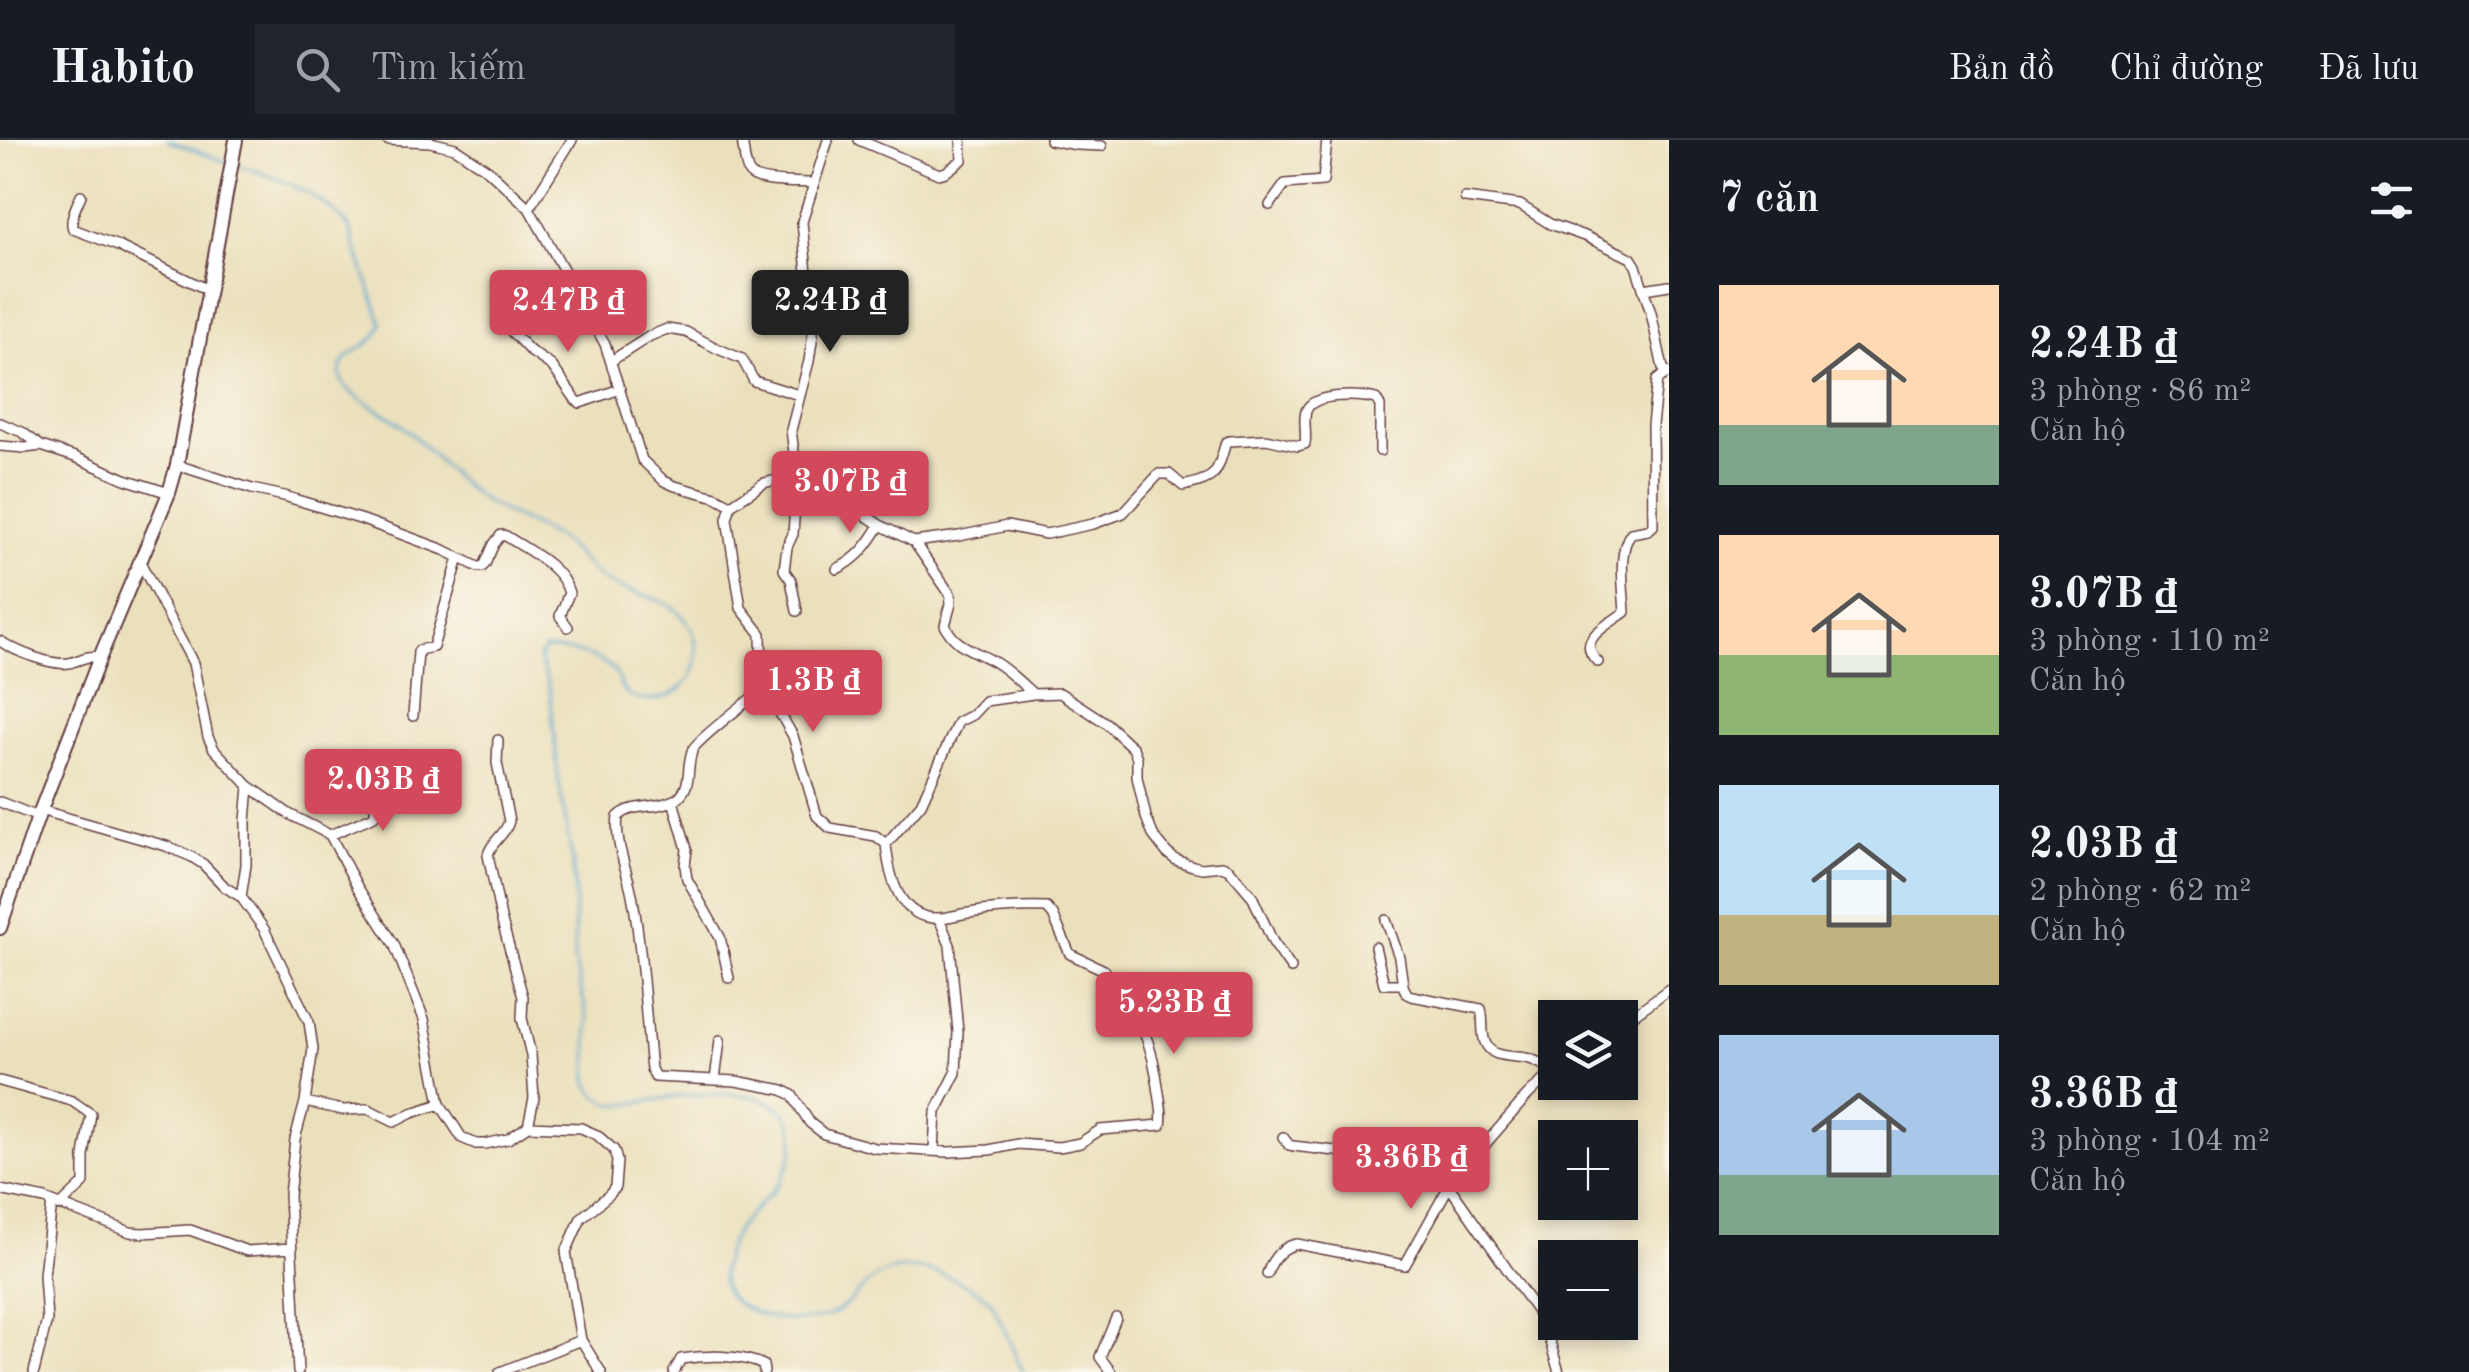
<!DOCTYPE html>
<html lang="vi">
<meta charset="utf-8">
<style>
:root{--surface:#171b24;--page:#20242c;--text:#f1f3f6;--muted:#9ea1a6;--line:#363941;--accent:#d1495b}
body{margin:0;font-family:"Old Standard TT",serif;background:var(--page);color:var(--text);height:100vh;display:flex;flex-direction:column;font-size:38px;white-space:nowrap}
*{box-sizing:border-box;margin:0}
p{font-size:32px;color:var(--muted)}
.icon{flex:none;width:55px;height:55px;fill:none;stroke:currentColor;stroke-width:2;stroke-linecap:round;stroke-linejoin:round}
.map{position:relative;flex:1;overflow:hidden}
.sheet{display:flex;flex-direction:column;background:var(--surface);width:800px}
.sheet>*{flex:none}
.controls{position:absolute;left:1538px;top:860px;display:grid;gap:20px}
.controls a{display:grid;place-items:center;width:100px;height:100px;border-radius:0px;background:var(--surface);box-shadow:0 5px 15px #0003;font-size:50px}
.price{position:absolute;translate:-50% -85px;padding:0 22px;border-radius:10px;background:var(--accent);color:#fff;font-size:32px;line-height:65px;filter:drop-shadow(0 2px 5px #0008)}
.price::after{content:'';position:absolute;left:50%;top:60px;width:30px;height:22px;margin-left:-15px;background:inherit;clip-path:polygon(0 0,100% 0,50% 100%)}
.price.on{background:#222;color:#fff}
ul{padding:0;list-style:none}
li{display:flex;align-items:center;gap:30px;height:250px;padding:0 50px}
li span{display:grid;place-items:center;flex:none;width:280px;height:200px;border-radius:0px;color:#555}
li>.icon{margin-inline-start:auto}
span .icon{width:120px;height:120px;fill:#fffc;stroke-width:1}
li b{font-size:42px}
h2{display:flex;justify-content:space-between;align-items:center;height:120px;padding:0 50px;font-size:42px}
header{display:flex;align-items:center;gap:60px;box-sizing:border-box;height:140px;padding:0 50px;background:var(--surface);border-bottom:2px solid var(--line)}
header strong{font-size:48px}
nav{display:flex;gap:55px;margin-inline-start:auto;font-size:35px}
.search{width:700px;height:90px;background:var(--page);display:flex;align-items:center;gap:25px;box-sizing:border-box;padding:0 35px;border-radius:0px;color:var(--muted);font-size:38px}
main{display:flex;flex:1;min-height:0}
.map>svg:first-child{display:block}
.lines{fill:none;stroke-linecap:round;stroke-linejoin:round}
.stream{stroke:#51a3cc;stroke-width:2.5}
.street-casing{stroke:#623c41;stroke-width:12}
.secondary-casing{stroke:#623c41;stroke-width:16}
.street{stroke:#fff;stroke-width:9}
.secondary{stroke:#fff;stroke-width:12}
</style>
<header>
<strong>Habito</strong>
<div class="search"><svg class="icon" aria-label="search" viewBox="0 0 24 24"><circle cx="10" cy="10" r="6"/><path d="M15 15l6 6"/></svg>Tìm kiếm</div>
<nav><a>Bản đồ</a><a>Chỉ đường</a><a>Đã lưu</a></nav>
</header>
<main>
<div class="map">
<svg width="1669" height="1232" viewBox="0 0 1669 1232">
<rect width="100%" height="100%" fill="#fbf7ec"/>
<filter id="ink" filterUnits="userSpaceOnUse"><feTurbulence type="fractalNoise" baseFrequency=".01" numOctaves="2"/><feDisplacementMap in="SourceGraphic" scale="20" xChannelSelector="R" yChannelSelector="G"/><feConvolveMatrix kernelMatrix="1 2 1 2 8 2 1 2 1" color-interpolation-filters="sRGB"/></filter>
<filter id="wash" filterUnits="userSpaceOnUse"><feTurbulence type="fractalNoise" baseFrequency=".0048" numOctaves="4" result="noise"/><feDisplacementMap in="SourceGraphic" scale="40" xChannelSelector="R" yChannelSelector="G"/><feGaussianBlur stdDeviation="2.25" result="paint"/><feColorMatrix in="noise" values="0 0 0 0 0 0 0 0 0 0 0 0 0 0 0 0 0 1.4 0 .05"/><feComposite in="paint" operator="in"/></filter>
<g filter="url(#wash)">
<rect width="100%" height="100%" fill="#ebe0bc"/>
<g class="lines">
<!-- stream -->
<path class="stream" d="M 167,0 L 229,23
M 237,25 C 274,35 325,56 349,87 L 382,184 C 380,188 378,193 375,197 C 362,210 334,217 342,241 C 348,256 382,270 396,281 C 426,303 448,336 480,358 C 504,375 535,384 560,400 C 577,411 587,430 605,441 C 631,457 665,453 685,479 C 699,497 702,525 686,543 C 677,554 661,561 646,560 C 614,558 626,540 610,527 C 593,513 566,510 545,509 L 539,518 L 550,550 L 558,637 L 572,718 L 575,757 L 574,818 L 588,881 L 588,943 L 597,956 L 611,964 L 622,965 C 661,959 776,935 792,985 C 797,1001 791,1022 783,1036 C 773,1055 756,1066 743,1082 C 728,1101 711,1138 731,1158 C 754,1181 811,1188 838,1171 C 853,1161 862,1145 878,1136 C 911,1116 962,1139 991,1160 L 1023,1232"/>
</g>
</g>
<g filter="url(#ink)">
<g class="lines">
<defs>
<path id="street" d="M 387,0 L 430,2 L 455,8 L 488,30 L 529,68 L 605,204 L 642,320 L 664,341 L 675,346 L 716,357 L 731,365
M 742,0 C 744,10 744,24 749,33 C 757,44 799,42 813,43
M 859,0 L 939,34 L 946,32 L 962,20 L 961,0
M 1050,0 L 1077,5 L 1102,6
M 81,55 C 77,65 69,79 73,89 L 118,106 L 208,150
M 1465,58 L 1520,65 L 1550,84 L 1587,97 L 1631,118 L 1636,126 L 1651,173 L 1663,228 L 1669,234
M 1270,65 L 1285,44 L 1323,41 L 1327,0
M 529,68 L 572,0
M 1644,149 L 1669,145
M 507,187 L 530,211 L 552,226 L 576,260 L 580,263 L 620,249
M 611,221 L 650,196 L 667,189 L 686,192 L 716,208 L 742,219 L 754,241 L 799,255
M 0,283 L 22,292 L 41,306 L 75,317 L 125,339 L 169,353
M 0,306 L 25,308 L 41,306
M 177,325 L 252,349 L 284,356 L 363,380 L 444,410 L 478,427 L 482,427 L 485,424 L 494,404 L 501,395 L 506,396 C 529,411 562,426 569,453 L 560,476 L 568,487
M 914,402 L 959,396 L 1007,386 L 1046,394 L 1093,384 L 1123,373 L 1159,334 L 1169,334 L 1183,346 C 1218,338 1216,335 1226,302 L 1229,301 L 1266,299 L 1298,306 L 1305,304 C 1307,293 1303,281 1306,271 C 1313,252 1360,255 1376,259 L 1380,266 L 1380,311
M 140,422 L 193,523 L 208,597 L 214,609 L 249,646 L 289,674 L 330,695 L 358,748 L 394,804 L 424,879 L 440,964 L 462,998 L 476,1004 L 485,1004 L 508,999 L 528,986 L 581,988 L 597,995 L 614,1010 L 617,1021 L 615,1047 L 610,1054 L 581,1078 L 566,1112 L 581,1200 L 601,1232
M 837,429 C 858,419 869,404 880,385
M 797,471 L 791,440 L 784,430 L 787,407 L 793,394 L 797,335 L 816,343 L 880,385 L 914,402 L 950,454 L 951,464 L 945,485 C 954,507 977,511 996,523 C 1009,531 1021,543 1033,554
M 0,501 C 15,511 51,526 69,523 C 82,520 85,515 100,517
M 1598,522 C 1573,499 1610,484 1625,472 C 1624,450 1617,411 1631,393 L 1648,390 L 1653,386 L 1652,285 L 1657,240 L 1667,233
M 764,548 C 751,559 699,598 693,609 C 685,625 694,647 676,659 C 659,670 632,662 618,677 C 614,704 629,733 633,760 C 643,816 645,873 651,929 L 655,937 L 736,941 L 783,950 L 792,955 L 810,983 L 824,994 L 875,1008 L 948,1012 L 989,1010 L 1018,1004 L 1059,1007 L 1080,1003 L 1100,990 L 1161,985 C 1163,975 1161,964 1159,953 C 1153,905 1140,872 1108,835 L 1104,830 L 1070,814 L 1053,775 L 1047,768 C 1021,767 994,769 969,773 C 959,774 948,778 938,778 C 898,779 889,735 886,704 L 876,696 L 830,688 L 817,676 L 793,596 L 762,542 L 761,494 L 741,468 L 727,379 L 731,365 L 764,343 L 797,335 L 791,290 L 809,221 L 813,194 L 802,82 L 828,0
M 413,576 L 418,512 L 419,510 L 433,507 L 459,418
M 498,600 L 497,623 L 509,681 C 506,695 491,701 488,715 L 501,778 L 523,857 L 522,878 L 531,915 L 534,958 L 528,986
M 673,661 L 687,709 L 685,726 L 687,739 L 720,797 L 729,838
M 0,662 L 38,677
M 40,670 L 166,706 L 190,716 L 203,724 L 225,747 L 241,757 L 264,789 L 309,882 L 313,909 L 305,962 L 295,999 L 289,1056 L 298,1232
M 330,695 L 374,676 C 380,660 365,642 385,632
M 886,704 L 921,664 L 958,582 L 972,575 L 985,561 L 1033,554 L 1060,553 L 1106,583 L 1133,608 L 1137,618 L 1137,637 L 1146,677 L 1153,695 L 1167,713 L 1176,720 L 1193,726 L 1202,728 L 1222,726 L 1229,729 L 1252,756 L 1273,802 L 1291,828
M 241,757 L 246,725 L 246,681 L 249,646
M 1386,780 L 1399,817 L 1403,845
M 1375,807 L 1384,844 L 1402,844 L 1407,854 L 1412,856 L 1481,869 C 1484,879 1481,892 1485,902 C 1492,921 1515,914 1530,919 C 1539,922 1546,926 1553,931
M 1620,881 L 1635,874 L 1669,849
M 715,940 L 720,900
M 0,941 L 72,961 L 91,974 L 84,1016 L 84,1043 L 60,1066
M 305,962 L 343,970 L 368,969 L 394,982 L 412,973 L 440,964
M 1283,997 L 1289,1005 L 1293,1006 L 1344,1012 L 1367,1012 L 1382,1016 L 1395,1020 L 1449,1046 L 1544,1182 L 1559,1232
M 934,1011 L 936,972 L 956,933 L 958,892 L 950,805 L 939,778
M 0,1050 L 45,1059 L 130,1092 L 142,1093 L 190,1090 L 247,1111 L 291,1108
M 1267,1134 C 1272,1119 1281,1107 1297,1104 L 1405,1125 L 1449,1046 L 1527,956 L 1555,929
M 34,1232 L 47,1180 L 44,1135 L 52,1062
M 500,1232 L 581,1200
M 674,1232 L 681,1219 C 705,1215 740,1214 763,1225 L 764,1232
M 1111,1232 L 1100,1217 L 1116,1178"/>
<path id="secondary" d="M 0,788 L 38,677 L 100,517 L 169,353 L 177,325 L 236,0"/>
</defs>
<!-- street casing -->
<use href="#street" class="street-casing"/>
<!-- secondary casing -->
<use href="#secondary" class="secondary-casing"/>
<!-- street -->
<use href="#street" class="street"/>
<!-- secondary -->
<use href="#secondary" class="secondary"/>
</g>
</g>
</svg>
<div class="controls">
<a><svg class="icon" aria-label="layers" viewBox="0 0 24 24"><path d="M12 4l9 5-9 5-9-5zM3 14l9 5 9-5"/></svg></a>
<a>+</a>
<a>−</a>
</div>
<b class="price" style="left:568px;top:215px">2.47B ₫</b>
<b class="price on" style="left:830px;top:215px">2.24B ₫</b>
<b class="price" style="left:850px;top:396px">3.07B ₫</b>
<b class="price" style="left:813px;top:595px">1.3B ₫</b>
<b class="price" style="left:383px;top:694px">2.03B ₫</b>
<b class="price" style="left:1174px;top:917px">5.23B ₫</b>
<b class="price" style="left:1411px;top:1072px">3.36B ₫</b>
</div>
<section class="sheet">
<h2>7 căn<svg class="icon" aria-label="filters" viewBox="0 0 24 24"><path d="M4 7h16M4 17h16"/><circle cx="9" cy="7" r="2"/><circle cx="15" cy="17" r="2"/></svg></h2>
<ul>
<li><span style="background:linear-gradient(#ffd9b3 70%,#7fa58c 0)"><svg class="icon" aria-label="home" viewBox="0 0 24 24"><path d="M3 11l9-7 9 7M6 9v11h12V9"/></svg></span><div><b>2.24B ₫</b><p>3 phòng · 86 m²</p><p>Căn hộ</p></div></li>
<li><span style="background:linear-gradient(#ffd9b3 60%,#8fb573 0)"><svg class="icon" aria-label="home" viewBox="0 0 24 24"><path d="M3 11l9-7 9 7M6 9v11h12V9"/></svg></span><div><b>3.07B ₫</b><p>3 phòng · 110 m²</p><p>Căn hộ</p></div></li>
<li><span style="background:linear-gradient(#bfe0f5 65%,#c2b280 0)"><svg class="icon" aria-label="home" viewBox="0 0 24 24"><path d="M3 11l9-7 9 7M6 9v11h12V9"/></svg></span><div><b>2.03B ₫</b><p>2 phòng · 62 m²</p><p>Căn hộ</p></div></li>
<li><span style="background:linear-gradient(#a9c7e8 70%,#7fa58c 0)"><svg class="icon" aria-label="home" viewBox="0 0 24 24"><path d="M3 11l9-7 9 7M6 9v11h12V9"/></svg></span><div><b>3.36B ₫</b><p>3 phòng · 104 m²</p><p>Căn hộ</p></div></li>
</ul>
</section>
</main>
